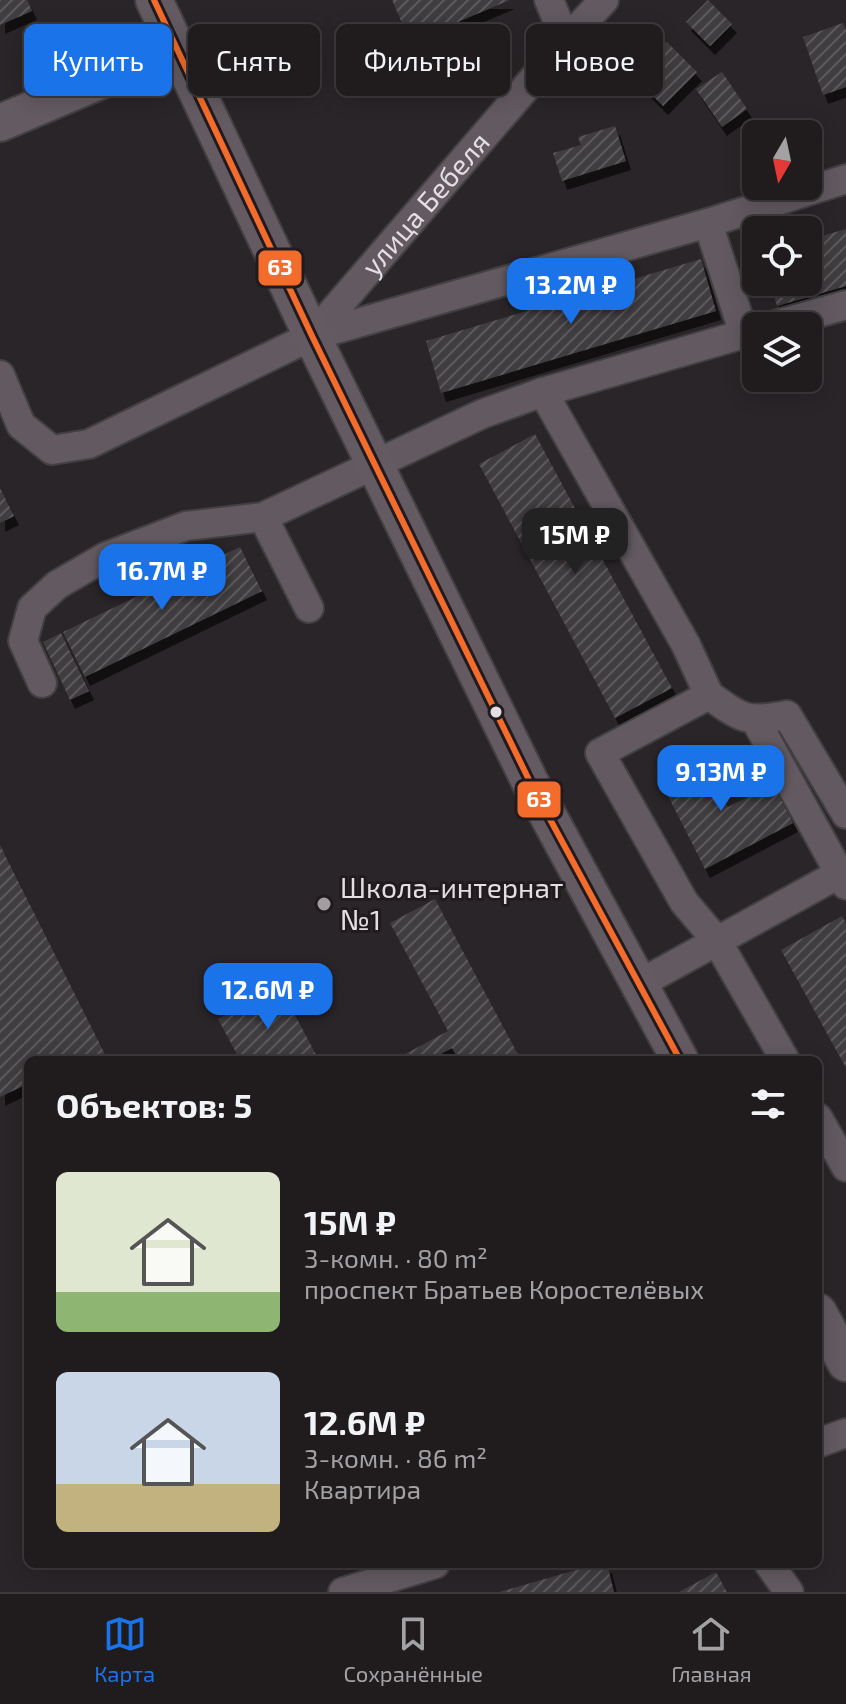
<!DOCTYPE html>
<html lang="ru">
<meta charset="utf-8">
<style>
:root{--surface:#201c1e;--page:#282527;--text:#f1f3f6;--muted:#a2a1a4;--line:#3d3a3c;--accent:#1a73e8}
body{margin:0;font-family:"Exo 2",sans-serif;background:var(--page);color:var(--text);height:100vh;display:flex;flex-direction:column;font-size:30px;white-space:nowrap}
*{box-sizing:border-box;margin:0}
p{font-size:26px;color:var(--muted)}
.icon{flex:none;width:44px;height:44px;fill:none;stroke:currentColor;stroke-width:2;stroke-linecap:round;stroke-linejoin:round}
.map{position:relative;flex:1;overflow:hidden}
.details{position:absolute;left:24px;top:1056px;width:798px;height:512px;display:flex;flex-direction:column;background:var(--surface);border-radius:12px;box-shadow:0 4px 20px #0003,0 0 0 2px var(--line)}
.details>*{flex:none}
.hud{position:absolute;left:24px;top:24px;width:798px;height:72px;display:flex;gap:16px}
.needle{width:52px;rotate:189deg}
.fabs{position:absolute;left:742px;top:120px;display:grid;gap:16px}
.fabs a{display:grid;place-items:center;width:80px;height:80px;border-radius:12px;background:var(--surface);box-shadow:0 4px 20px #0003,0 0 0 2px var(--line);font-size:40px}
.price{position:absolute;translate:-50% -68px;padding:0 18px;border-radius:16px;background:var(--accent);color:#fff;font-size:26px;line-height:52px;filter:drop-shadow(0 2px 4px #0008)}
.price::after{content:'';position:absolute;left:50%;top:48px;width:24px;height:18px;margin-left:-12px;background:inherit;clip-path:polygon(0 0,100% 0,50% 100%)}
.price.current{background:#222;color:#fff}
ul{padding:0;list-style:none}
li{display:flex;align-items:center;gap:24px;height:200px;padding:0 32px}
li span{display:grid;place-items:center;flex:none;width:224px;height:160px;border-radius:12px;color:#555}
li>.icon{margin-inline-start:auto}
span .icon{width:96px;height:96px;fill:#fffc;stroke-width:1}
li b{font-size:34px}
h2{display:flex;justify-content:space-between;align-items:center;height:96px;padding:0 32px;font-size:34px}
.chip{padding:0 28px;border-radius:12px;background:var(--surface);box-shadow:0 4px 20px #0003,0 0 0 2px var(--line);font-size:28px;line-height:72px}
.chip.current{background:var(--accent);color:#fff}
.dock{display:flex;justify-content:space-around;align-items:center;height:112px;border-top:2px solid var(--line);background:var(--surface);font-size:22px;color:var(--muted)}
.dock a{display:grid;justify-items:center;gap:4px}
.dock .current{color:var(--accent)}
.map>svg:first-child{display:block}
.building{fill:url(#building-hatch);filter:url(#shadow)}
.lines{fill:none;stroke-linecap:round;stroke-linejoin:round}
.minor-casing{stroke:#434042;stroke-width:32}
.major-casing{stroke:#434042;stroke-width:40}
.minor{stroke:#625a60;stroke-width:28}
.major{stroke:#645b62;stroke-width:36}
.bus-1-casing{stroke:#211b20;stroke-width:12}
.bus-1{stroke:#f36c2b;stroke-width:6}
.bus-dot{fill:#e3dee2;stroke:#211b20;stroke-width:3}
.poi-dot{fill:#a29da1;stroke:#211b20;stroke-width:3}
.labels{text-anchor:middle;stroke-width:6;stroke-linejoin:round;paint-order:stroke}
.street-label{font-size:28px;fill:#e3dee2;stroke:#211b20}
.poi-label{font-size:28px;fill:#e3dee2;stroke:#211b20;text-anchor:start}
.line-badge{stroke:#211b20;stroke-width:3}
.badge-label{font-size:22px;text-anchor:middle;font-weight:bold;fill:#fff}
</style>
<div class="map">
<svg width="846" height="1592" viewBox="0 0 846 1592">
<defs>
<pattern id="building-hatch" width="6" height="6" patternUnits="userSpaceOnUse" patternTransform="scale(2)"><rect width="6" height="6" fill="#413d40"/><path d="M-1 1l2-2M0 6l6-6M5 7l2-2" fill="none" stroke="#5c595b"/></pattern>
<filter id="shadow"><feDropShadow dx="5" dy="9" stdDeviation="0" flood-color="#0009"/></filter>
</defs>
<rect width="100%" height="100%" fill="#2a2528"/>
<!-- building -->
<path class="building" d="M 0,0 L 27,0 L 32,11 L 0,25 Z
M 392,0 L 510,0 L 410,42 Z
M 708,0 L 732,24 L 710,46 L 686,22 Z
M 843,23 L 846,30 L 846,87 L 823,95 L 803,37 Z
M 667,42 L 697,72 L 663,106 L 633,76 Z
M 722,72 L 747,109 L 722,127 L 696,89 Z
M 615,126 L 626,161 L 562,181 L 553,153 L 581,145 L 578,137 Z
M 846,229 L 846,286 L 777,306 L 770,282 L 808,282 L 808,240 Z
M 701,259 L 716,311 L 441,393 L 426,341 Z
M 535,434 L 672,688 L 615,718 L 479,464 Z
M 0,488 L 14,516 L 0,523 Z
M 240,547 L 262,591 L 85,677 L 63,632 Z
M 61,633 L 89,691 L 70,700 L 43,642 Z
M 701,754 L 728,807 L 773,784 L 793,823 L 705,869 L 658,776 Z
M 0,845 L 108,1060 L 28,1060 L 28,1095 L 23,1086 L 0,1097 Z
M 435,899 L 521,1060 L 459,1060 L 452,1048 L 430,1060 L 394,1060 L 448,1031 L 390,923 Z
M 842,916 L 846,923 L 846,1068 L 781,950 Z
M 280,987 L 319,1060 L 240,1060 L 218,1019 Z
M 597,1564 L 607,1564 L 614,1592 L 499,1592 Z
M 716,1572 L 727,1592 L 679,1592 Z"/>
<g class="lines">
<defs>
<g id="minor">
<path d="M 549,0 L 566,41"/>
<path d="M 772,326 L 846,305"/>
<path id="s1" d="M 312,336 L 566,41 L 604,0"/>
<path d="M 0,375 L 21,425 L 52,450 L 89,444 L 312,336 L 708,223 L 846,179"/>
<path d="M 543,392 L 686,645 L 709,695"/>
<path d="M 263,517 L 309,608"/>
<path d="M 42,683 L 23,641 L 32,608 L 57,585 L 105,557 L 186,526 L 263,517 L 482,414 L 543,392 L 744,334 L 708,223"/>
<path d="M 756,721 L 846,885"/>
<path d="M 639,984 L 846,870"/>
<path d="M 785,1060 L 717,941 L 684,902 L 600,753 L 709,695 C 742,719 747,723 787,715 L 846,814"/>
<path d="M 818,1118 L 846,1167"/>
<path d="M 818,1443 L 846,1433"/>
<path d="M 769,1564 L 789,1592"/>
<path d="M 343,1592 L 435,1564"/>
</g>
<path id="major" d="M 154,0 L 312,336 L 531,784 L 680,1060
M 0,123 L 175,49
M 818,1312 L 846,1363"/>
</defs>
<!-- minor casing -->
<use href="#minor" class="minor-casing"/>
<!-- major casing -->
<use href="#major" class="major-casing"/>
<!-- minor -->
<use href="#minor" class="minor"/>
<!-- major -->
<use href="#major" class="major"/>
<defs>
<path id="bus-1" d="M 154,0 L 312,336 L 531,784 L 680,1060"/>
</defs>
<!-- bus-1 casing -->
<use href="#bus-1" class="bus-1-casing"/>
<!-- bus-1 -->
<use href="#bus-1" class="bus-1"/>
</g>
<!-- markers -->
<circle class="bus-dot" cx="496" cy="712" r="7"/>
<circle class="poi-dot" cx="324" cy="904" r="8"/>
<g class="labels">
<!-- street labels -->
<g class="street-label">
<text dy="10" stroke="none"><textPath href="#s1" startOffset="174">улица Бебеля</textPath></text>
</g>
<!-- poi labels -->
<g class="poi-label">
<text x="340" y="898">Школа-интернат<tspan x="340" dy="32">№1</tspan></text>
</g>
</g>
<g class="line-badge">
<rect x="257" y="249" width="46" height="38" rx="8" fill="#f36c2b"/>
<rect x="516" y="780" width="46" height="39" rx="8" fill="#f36c2b"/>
</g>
<g class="badge-label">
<text x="280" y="275">63</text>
<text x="539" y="807">63</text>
</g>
</svg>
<div class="fabs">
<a><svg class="needle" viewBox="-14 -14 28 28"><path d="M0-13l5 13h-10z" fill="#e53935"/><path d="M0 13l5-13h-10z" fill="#a2a1a4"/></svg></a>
<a><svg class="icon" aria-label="locate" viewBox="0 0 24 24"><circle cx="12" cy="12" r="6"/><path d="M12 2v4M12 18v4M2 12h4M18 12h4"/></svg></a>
<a><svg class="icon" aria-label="layers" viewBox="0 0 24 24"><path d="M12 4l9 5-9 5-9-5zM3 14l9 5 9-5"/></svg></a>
</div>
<b class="price" style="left:571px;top:326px">13.2M ₽</b>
<b class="price current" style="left:575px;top:576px">15M ₽</b>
<b class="price" style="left:162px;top:612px">16.7M ₽</b>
<b class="price" style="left:721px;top:813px">9.13M ₽</b>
<b class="price" style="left:268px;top:1031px">12.6M ₽</b>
<div class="hud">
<a class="chip current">Купить</a>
<a class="chip">Снять</a>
<a class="chip">Фильтры</a>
<a class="chip">Новое</a>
</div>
<section class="details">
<h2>Объектов: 5<svg class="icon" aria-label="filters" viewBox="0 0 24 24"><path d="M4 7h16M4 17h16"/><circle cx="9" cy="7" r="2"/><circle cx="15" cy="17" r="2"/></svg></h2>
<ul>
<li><span style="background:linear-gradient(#dfe7d0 75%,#8fb573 0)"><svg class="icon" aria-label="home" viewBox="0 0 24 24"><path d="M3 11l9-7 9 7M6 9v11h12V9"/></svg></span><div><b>15M ₽</b><p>3-комн. · 80 m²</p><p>проспект Братьев Коростелёвых</p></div></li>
<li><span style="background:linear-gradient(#c9d6e8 70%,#c2b280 0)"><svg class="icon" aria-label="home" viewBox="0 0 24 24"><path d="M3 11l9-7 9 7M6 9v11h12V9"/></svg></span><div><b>12.6M ₽</b><p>3-комн. · 86 m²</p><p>Квартира</p></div></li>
</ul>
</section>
</div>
<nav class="dock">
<a class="current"><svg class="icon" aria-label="map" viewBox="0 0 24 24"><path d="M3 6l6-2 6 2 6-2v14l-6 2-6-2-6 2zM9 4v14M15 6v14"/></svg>Карта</a>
<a><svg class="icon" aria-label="saved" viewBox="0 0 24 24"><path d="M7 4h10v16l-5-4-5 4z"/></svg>Сохранённые</a>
<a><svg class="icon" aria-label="home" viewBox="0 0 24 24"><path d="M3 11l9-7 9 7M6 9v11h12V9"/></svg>Главная</a>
</nav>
